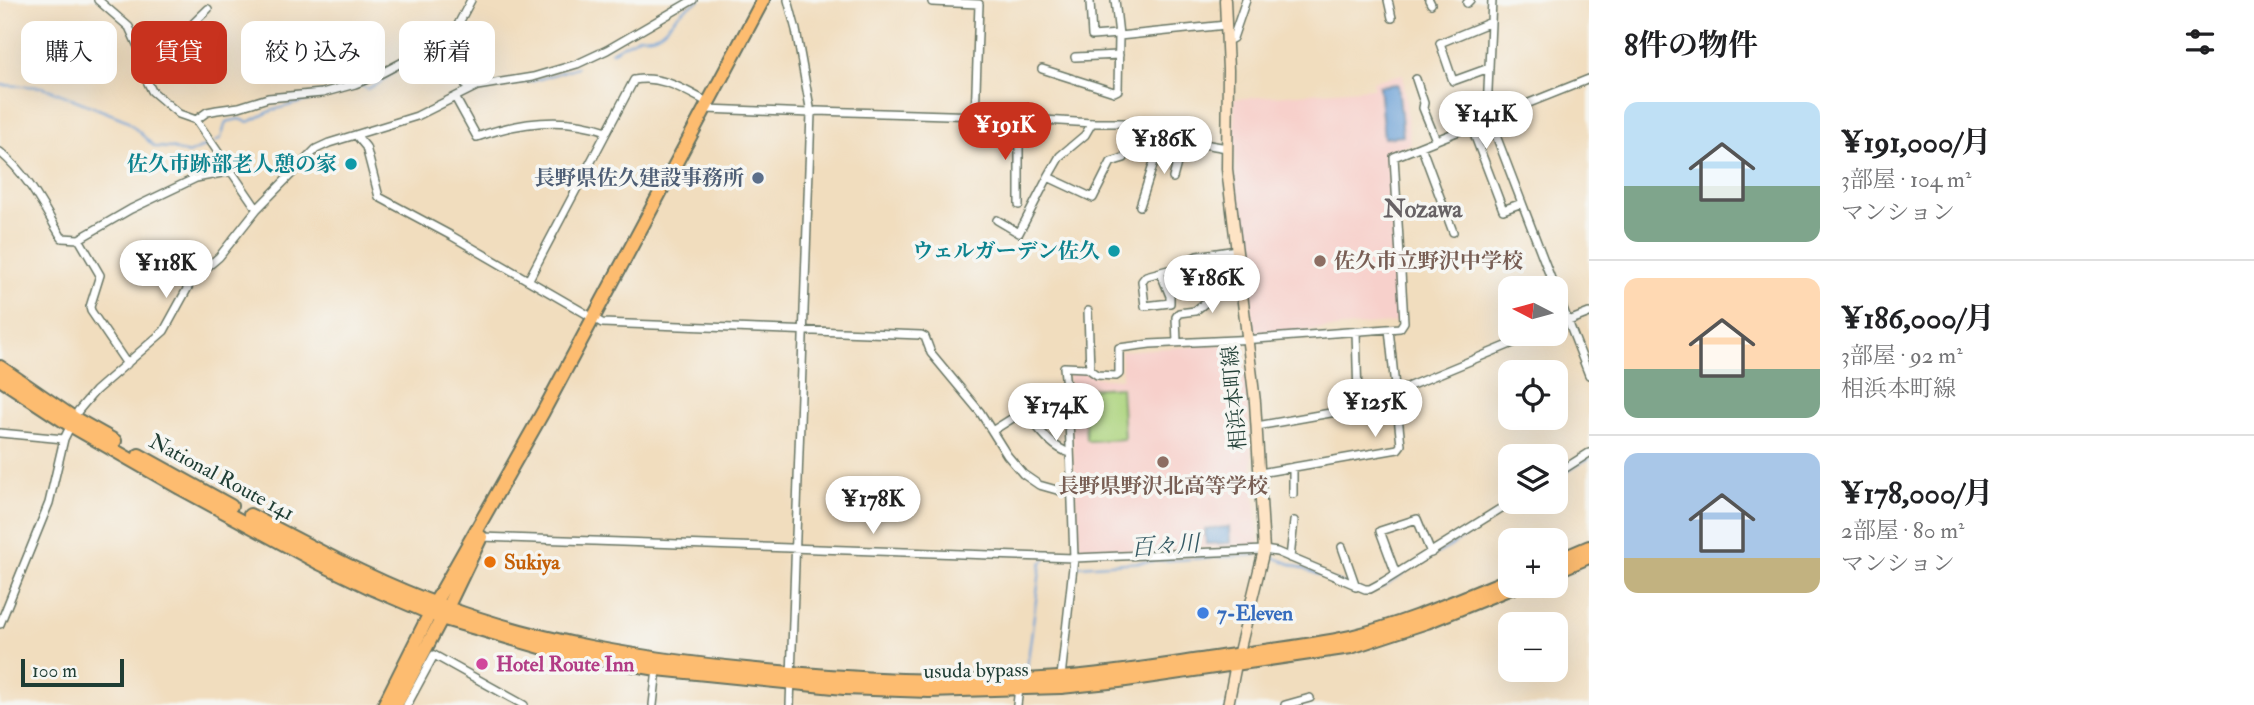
<!DOCTYPE html>
<html lang="ja">
<meta charset="utf-8">
<style>
:root{--surface:#fff;--page:#f6f6f6;--text:#202124;--muted:#757577;--line:#e0e0e0;--accent:#c8321e}
body{margin:0;font-family:"IM FELL Double Pica","Noto Serif JP",serif;background:var(--page);color:var(--text);height:100vh;display:flex;flex-direction:column;font-size:26px;white-space:nowrap}
*{box-sizing:border-box;margin:0}
p{font-size:23px;color:var(--muted)}
.icon{flex:none;width:38px;height:38px;fill:none;stroke:currentColor;stroke-width:2;stroke-linecap:round;stroke-linejoin:round}
.map{position:relative;flex:1;overflow:hidden}
.side{display:flex;flex-direction:column;background:var(--surface);width:665px}
.side>*{flex:none}
.banner{position:absolute;left:21px;top:21px;width:665px;height:63px;display:flex;gap:14px}
.needle{width:46px;rotate:276deg}
.fabs{position:absolute;left:1498px;top:276px;display:grid;gap:14px}
.fabs a{display:grid;place-items:center;width:70px;height:70px;border-radius:14px;background:var(--surface);box-shadow:0 7px 28px #0002;font-size:35px}
.scale{position:absolute;left:21px;bottom:18px;width:103px;box-sizing:border-box;padding-left:7px;border:4px solid #1f3d34;border-top:0;font-size:19px;line-height:24px;white-space:nowrap;color:#1f3d34;-webkit-text-stroke:5px #f6f6f2;paint-order:stroke}
.price{position:absolute;translate:-50% -60px;padding:0 16px;border-radius:24px;background:#fff;color:#222;font-size:23px;line-height:46px;filter:drop-shadow(0 2px 4px #0008)}
.price::after{content:'';position:absolute;left:50%;top:42px;width:21px;height:16px;margin-left:-10px;background:inherit;clip-path:polygon(0 0,100% 0,50% 100%)}
.price.selected{background:var(--accent);color:#fff}
ul{padding:0;list-style:none}
li{display:flex;align-items:center;gap:21px;height:175px;padding:0 35px}
li+li{border-top:2px solid var(--line)}
li span{display:grid;place-items:center;flex:none;width:196px;height:140px;border-radius:14px;color:#555}
li>.icon{margin-inline-start:auto}
span .icon{width:84px;height:84px;fill:#fffc;stroke-width:1}
li b{font-size:30px}
h2{display:flex;justify-content:space-between;align-items:center;height:84px;padding:0 35px;font-size:30px}
.chip{padding:0 24px;border-radius:14px;background:var(--surface);box-shadow:0 7px 28px #0002;font-size:24px;line-height:63px}
.chip.selected{background:var(--accent);color:#fff}
main{display:flex;flex:1;min-height:0}
.map>svg:first-child{display:block}
.built{fill:#f7d0cb}
.green{fill:#add47f;stroke:#66885a;stroke-width:2}
.water{fill:#689ed5;stroke:#446e84;stroke-width:2}
.lines{fill:none;stroke-linecap:round;stroke-linejoin:round}
.stream{stroke:#689ed5;stroke-width:2}
.minor-casing{stroke:#687564;stroke-width:10}
.secondary-casing{stroke:#687564;stroke-width:13}
.trunk-casing{stroke:#687564;stroke-width:16}
.minor{stroke:#fff;stroke-width:7}
.secondary{stroke:#fee4c5;stroke-width:10}
.trunk{stroke:#fdbc6f;stroke-width:12}
.culture-dot{fill:#0f9aa8;stroke:#f6f6f2;stroke-width:2.5}
.service-dot{fill:#5c6f8a;stroke:#f6f6f2;stroke-width:2.5}
.education-dot{fill:#8d6e63;stroke:#f6f6f2;stroke-width:2.5}
.food-dot{fill:#e8710a;stroke:#f6f6f2;stroke-width:2.5}
.shop-dot{fill:#3f7fe0;stroke:#f6f6f2;stroke-width:2.5}
.hotel-dot{fill:#d1479c;stroke:#f6f6f2;stroke-width:2.5}
.labels{text-anchor:middle;stroke-width:7;stroke-linejoin:round;paint-order:stroke}
.culture-label{font-size:21px;font-weight:bold;fill:#0d838f;stroke:#f6f6f2;text-anchor:end}
.service-label{font-size:21px;font-weight:bold;fill:#4e5e75;stroke:#f6f6f2;text-anchor:end}
.education-label{font-size:21px;font-weight:bold;fill:#785e54;stroke:#f6f6f2;text-anchor:start}
.street-label{font-size:21px;fill:#1f3d34;stroke:#f6f6f2}
.food-label{font-size:21px;font-weight:bold;fill:#c56008;stroke:#f6f6f2;text-anchor:start}
.shop-label{font-size:21px;font-weight:bold;fill:#366cbe;stroke:#f6f6f2;text-anchor:start}
.hotel-label{font-size:21px;font-weight:bold;fill:#b23c85;stroke:#f6f6f2;text-anchor:start}
.water-label{font-size:23px;font-style:italic;fill:#355a64;stroke:#f6f6f2}
.quarter-label{font-size:24px;font-weight:bold;fill:#676265;stroke:#f6f6f2}
</style>
<main>
<div class="map">
<svg width="1589" height="705" viewBox="0 0 1589 705">
<rect width="100%" height="100%" fill="#f6f6f2"/>
<filter id="ink" filterUnits="userSpaceOnUse"><feTurbulence type="fractalNoise" baseFrequency=".0143" numOctaves="2"/><feDisplacementMap in="SourceGraphic" scale="14" xChannelSelector="R" yChannelSelector="G"/><feConvolveMatrix kernelMatrix="1 2 1 2 8 2 1 2 1" color-interpolation-filters="sRGB"/></filter>
<filter id="wash" filterUnits="userSpaceOnUse"><feTurbulence type="fractalNoise" baseFrequency=".00686" numOctaves="4" result="noise"/><feDisplacementMap in="SourceGraphic" scale="28" xChannelSelector="R" yChannelSelector="G"/><feGaussianBlur stdDeviation="1.57" result="paint"/><feColorMatrix in="noise" values="0 0 0 0 0 0 0 0 0 0 0 0 0 0 0 0 0 1.4 0 .05"/><feComposite in="paint" operator="in"/></filter>
<g filter="url(#wash)">
<rect width="100%" height="100%" fill="#f1ddbe"/>
<!-- built -->
<path class="built" d="M 1403,74 L 1410,144 L 1387,154 L 1400,322 L 1255,335 L 1236,200 L 1234,99 L 1373,88 L 1373,81 Z
M 1243,343 L 1259,546 L 1080,554 L 1068,370 L 1087,372 L 1095,377 L 1122,379 L 1121,351 Z"/>
<!-- green -->
<path class="green" d="M 1121,387 L 1124,439 L 1089,441 L 1086,439 L 1083,389 Z"/>
<!-- water -->
<path class="water" d="M 1398,84 L 1403,136 L 1384,138 L 1379,86 Z
M 1229,527 L 1230,543 L 1206,544 L 1205,529 Z"/>
<g class="lines">
<!-- stream -->
<path class="stream" d="M 611,52 L 640,36 C 661,40 667,24 681,12 C 686,7 694,4 700,0
M 0,85 L 43,87 L 126,120 L 155,147 L 171,148 L 188,154 L 210,144
M 360,85 L 367,89 L 380,83 L 395,71 L 441,46 L 446,48 L 463,89
M 498,86 L 534,81 L 577,67
M 468,94 L 482,88
M 215,142 L 221,138 L 226,122 L 239,119 L 249,122 L 273,110 L 321,97
M 1556,479 L 1589,458
M 1270,556 L 1366,593 L 1385,586 L 1406,572
M 1423,561 L 1451,546 L 1498,514
M 1077,566 L 1256,555
M 1027,667 L 1041,563 L 1046,559
M 1021,705 L 1022,704"/>
</g>
</g>
<g filter="url(#ink)">
<g class="lines">
<defs>
<path id="minor" d="M 98,0 L 129,27 L 140,51 L 143,61 L 144,75 L 152,91 L 179,114 L 196,120 L 257,209
M 788,0 L 796,30 L 811,113 L 790,705
M 932,0 L 932,2 L 979,4 L 975,118
M 1115,0 L 1119,35
M 1388,0 L 1392,18
M 1429,0 L 1431,4
M 1492,0 L 1487,112 L 1555,289
M 1090,2 L 1092,36 L 1118,34
M 1467,3 L 1470,0
M 448,41 L 468,90
M 1227,41 L 1233,38 L 1246,0
M 140,51 L 167,49 L 208,9
M 1075,57 L 1119,55
M 1489,68 L 1453,81 L 1440,43 L 1491,22
M 1042,69 L 1114,92 L 1118,90 L 1119,36 L 1226,25
M 1416,79 L 1424,103 L 1423,108 L 1436,140
M 455,97 L 477,137 C 518,122 564,116 607,131
M 706,109 L 811,113 L 816,111 L 981,116 L 1092,123 L 1137,123 L 1162,137 L 1227,148
M 196,120 L 207,112 L 217,110 L 239,107 L 268,98 L 322,93 L 355,84 L 380,74 L 441,42 L 450,40 L 471,0
M 1092,123 L 1085,135 L 1060,156 L 1048,177 L 1093,198 L 1111,162 L 1124,158 L 1140,125
M 1471,126 L 1503,210 L 1522,203
M 356,135 L 366,147 L 379,197 L 450,235 L 602,323 L 921,335 L 925,337 L 931,353 L 980,412 L 1007,455 L 1023,474 L 1039,485 L 1071,494
M 1421,146 L 1453,232
M 0,152 C 29,176 43,207 62,238 L 79,239 L 131,209 L 196,178 L 232,171
M 1173,178 L 1183,141
M 1019,205 L 1019,118
M 1140,206 L 1162,137
M 997,220 L 1019,233 L 1048,177
M 79,239 L 100,275 L 90,307 L 91,311 L 127,364
M 1197,256 L 1207,301
M 1161,274 L 1170,296 L 1170,303 L 1145,306 L 1142,281 L 1146,276 L 1172,269 L 1176,265 L 1197,256 L 1237,250
M 529,279 L 634,80 C 663,75 684,90 709,103
M 1556,290 L 1589,375
M 1088,311 L 1090,370
M 1556,326 L 1589,313
M 1356,331 L 1358,398
M 1177,342 L 1176,317 L 1179,313 L 1195,311 L 1221,290 L 1241,281
M 1339,392 L 1358,391
M 1395,392 L 1535,334
M 1257,426 L 1336,412
M 992,431 L 1024,411 C 1038,427 1050,447 1070,453
M 0,433 L 64,439
M 1293,467 L 1293,494
M 1260,473 L 1398,449 L 1401,445 L 1389,329
M 1556,474 L 1589,453
M 481,537 L 1074,558 L 1264,550 L 1277,552 L 1365,589 L 1370,589 L 1383,582 L 1511,502
M 1342,547 L 1356,587
M 1290,558 L 1294,521
M 1396,574 L 1380,531 L 1417,519 L 1431,553
M 0,624 L 49,503 L 64,439 L 78,411 L 95,391 L 164,331 L 192,280 L 219,257 L 257,209 L 316,149 L 329,143 L 417,116 L 477,86 L 533,77 L 577,64 L 607,50 L 693,0
M 1061,677 L 1074,558 L 1069,419 L 1064,367 L 1087,368 L 1097,375 L 1116,376 L 1119,374 L 1119,348 L 1150,344 L 1256,339 L 1400,328 L 1404,322 L 1394,157 L 1589,79
M 407,705 L 434,655 L 524,705
M 653,705 L 657,669
M 1017,705 L 1019,688
M 1285,705 L 1310,698"/>
<path id="secondary" d="M 1225,0 L 1228,70 L 1227,169 L 1255,402 L 1264,550 L 1236,664 L 1228,705"/>
<path id="trunk" d="M 0,367 L 74,418 L 115,441
M 0,379 L 70,425 L 180,488 L 317,562 L 373,589 L 441,618 L 558,652 L 657,669 L 844,688 L 929,691 L 1061,687 L 1119,681 L 1351,647 L 1427,622 L 1516,586
M 139,455 L 231,506
M 250,515 C 314,548 377,583 445,607 C 542,643 644,659 746,669 C 850,679 954,685 1059,678 C 1116,674 1171,664 1228,656 C 1268,650 1310,646 1350,637 C 1405,624 1458,600 1510,579
M 1556,561 L 1589,547
M 1556,571 L 1589,557
M 384,705 L 435,603 L 543,412 L 763,0
M 396,705 L 447,608 L 481,537"/>
</defs>
<!-- minor casing -->
<use href="#minor" class="minor-casing"/>
<!-- secondary casing -->
<use href="#secondary" class="secondary-casing"/>
<!-- trunk casing -->
<use href="#trunk" class="trunk-casing"/>
<!-- minor -->
<use href="#minor" class="minor"/>
<!-- secondary -->
<use href="#secondary" class="secondary"/>
<!-- trunk -->
<use href="#trunk" class="trunk"/>
</g>
</g>
<!-- markers -->
<g class="culture-dot">
<circle cx="351" cy="164" r="7"/>
<circle cx="1114" cy="251" r="7"/>
</g>
<circle class="service-dot" cx="758" cy="178" r="7"/>
<g class="education-dot">
<circle cx="1320" cy="261" r="7"/>
<circle cx="1163" cy="462" r="7"/>
</g>
<circle class="food-dot" cx="490" cy="562" r="7"/>
<circle class="shop-dot" cx="1203" cy="613" r="7"/>
<circle class="hotel-dot" cx="482" cy="664" r="7"/>
<g class="labels">
<!-- culture labels -->
<g class="culture-label">
<text x="337" y="171">佐久市跡部老人憩の家</text>
<text x="1100" y="258">ウェルガーデン佐久</text>
</g>
<!-- service labels -->
<g class="service-label">
<text x="744" y="185">長野県佐久建設事務所</text>
</g>
<!-- education labels -->
<g class="education-label">
<text x="1334" y="268">佐久市立野沢中学校</text>
<text x="1163" y="493" text-anchor="middle">長野県野沢北高等学校</text>
</g>
<!-- street labels -->
<g class="street-label">
<text transform="translate(1234 398) rotate(-95)" y="7">相浜本町線</text>
<text transform="translate(222 477) rotate(28)" y="7">National Route 141</text>
<text transform="translate(976 670) rotate(-1)" y="7">usuda bypass</text>
</g>
<!-- food labels -->
<g class="food-label">
<text x="504" y="569">Sukiya</text>
</g>
<!-- shop labels -->
<g class="shop-label">
<text x="1217" y="620">7-Eleven</text>
</g>
<!-- hotel labels -->
<g class="hotel-label">
<text x="496" y="671">Hotel Route Inn</text>
</g>
<!-- water labels -->
<g class="water-label">
<text transform="translate(1165 545) rotate(-4)" y="8">百々川</text>
</g>
<!-- quarter labels -->
<g class="quarter-label">
<text x="1423" y="217">Nozawa</text>
</g>
</g>
</svg>
<div class="fabs">
<a><svg class="needle" viewBox="-14 -14 28 28"><path d="M0-13l5 13h-10z" fill="#e53935"/><path d="M0 13l5-13h-10z" fill="#757577"/></svg></a>
<a><svg class="icon" aria-label="locate" viewBox="0 0 24 24"><circle cx="12" cy="12" r="6"/><path d="M12 2v4M12 18v4M2 12h4M18 12h4"/></svg></a>
<a><svg class="icon" aria-label="layers" viewBox="0 0 24 24"><path d="M12 4l9 5-9 5-9-5zM3 14l9 5 9-5"/></svg></a>
<a>+</a>
<a>−</a>
</div>
<div class="scale">100 m</div>
<b class="price" style="left:1486px;top:151px">¥141K</b>
<b class="price selected" style="left:1005px;top:162px">¥191K</b>
<b class="price" style="left:1164px;top:176px">¥186K</b>
<b class="price" style="left:166px;top:300px">¥118K</b>
<b class="price" style="left:1212px;top:315px">¥186K</b>
<b class="price" style="left:1375px;top:439px">¥125K</b>
<b class="price" style="left:1056px;top:443px">¥174K</b>
<b class="price" style="left:873px;top:536px">¥178K</b>
<div class="banner">
<a class="chip">購入</a>
<a class="chip selected">賃貸</a>
<a class="chip">絞り込み</a>
<a class="chip">新着</a>
</div>
</div>
<section class="side">
<h2>8件の物件<svg class="icon" aria-label="filters" viewBox="0 0 24 24"><path d="M4 7h16M4 17h16"/><circle cx="9" cy="7" r="2"/><circle cx="15" cy="17" r="2"/></svg></h2>
<ul>
<li><span style="background:linear-gradient(#bfe0f5 60%,#7fa58c 0)"><svg class="icon" aria-label="home" viewBox="0 0 24 24"><path d="M3 11l9-7 9 7M6 9v11h12V9"/></svg></span><div><b>¥191,000/月</b><p>3部屋 · 104 m²</p><p>マンション</p></div></li>
<li><span style="background:linear-gradient(#ffd9b3 65%,#7fa58c 0)"><svg class="icon" aria-label="home" viewBox="0 0 24 24"><path d="M3 11l9-7 9 7M6 9v11h12V9"/></svg></span><div><b>¥186,000/月</b><p>3部屋 · 92 m²</p><p>相浜本町線</p></div></li>
<li><span style="background:linear-gradient(#a9c7e8 75%,#c2b280 0)"><svg class="icon" aria-label="home" viewBox="0 0 24 24"><path d="M3 11l9-7 9 7M6 9v11h12V9"/></svg></span><div><b>¥178,000/月</b><p>2部屋 · 80 m²</p><p>マンション</p></div></li>
</ul>
</section>
</main>
